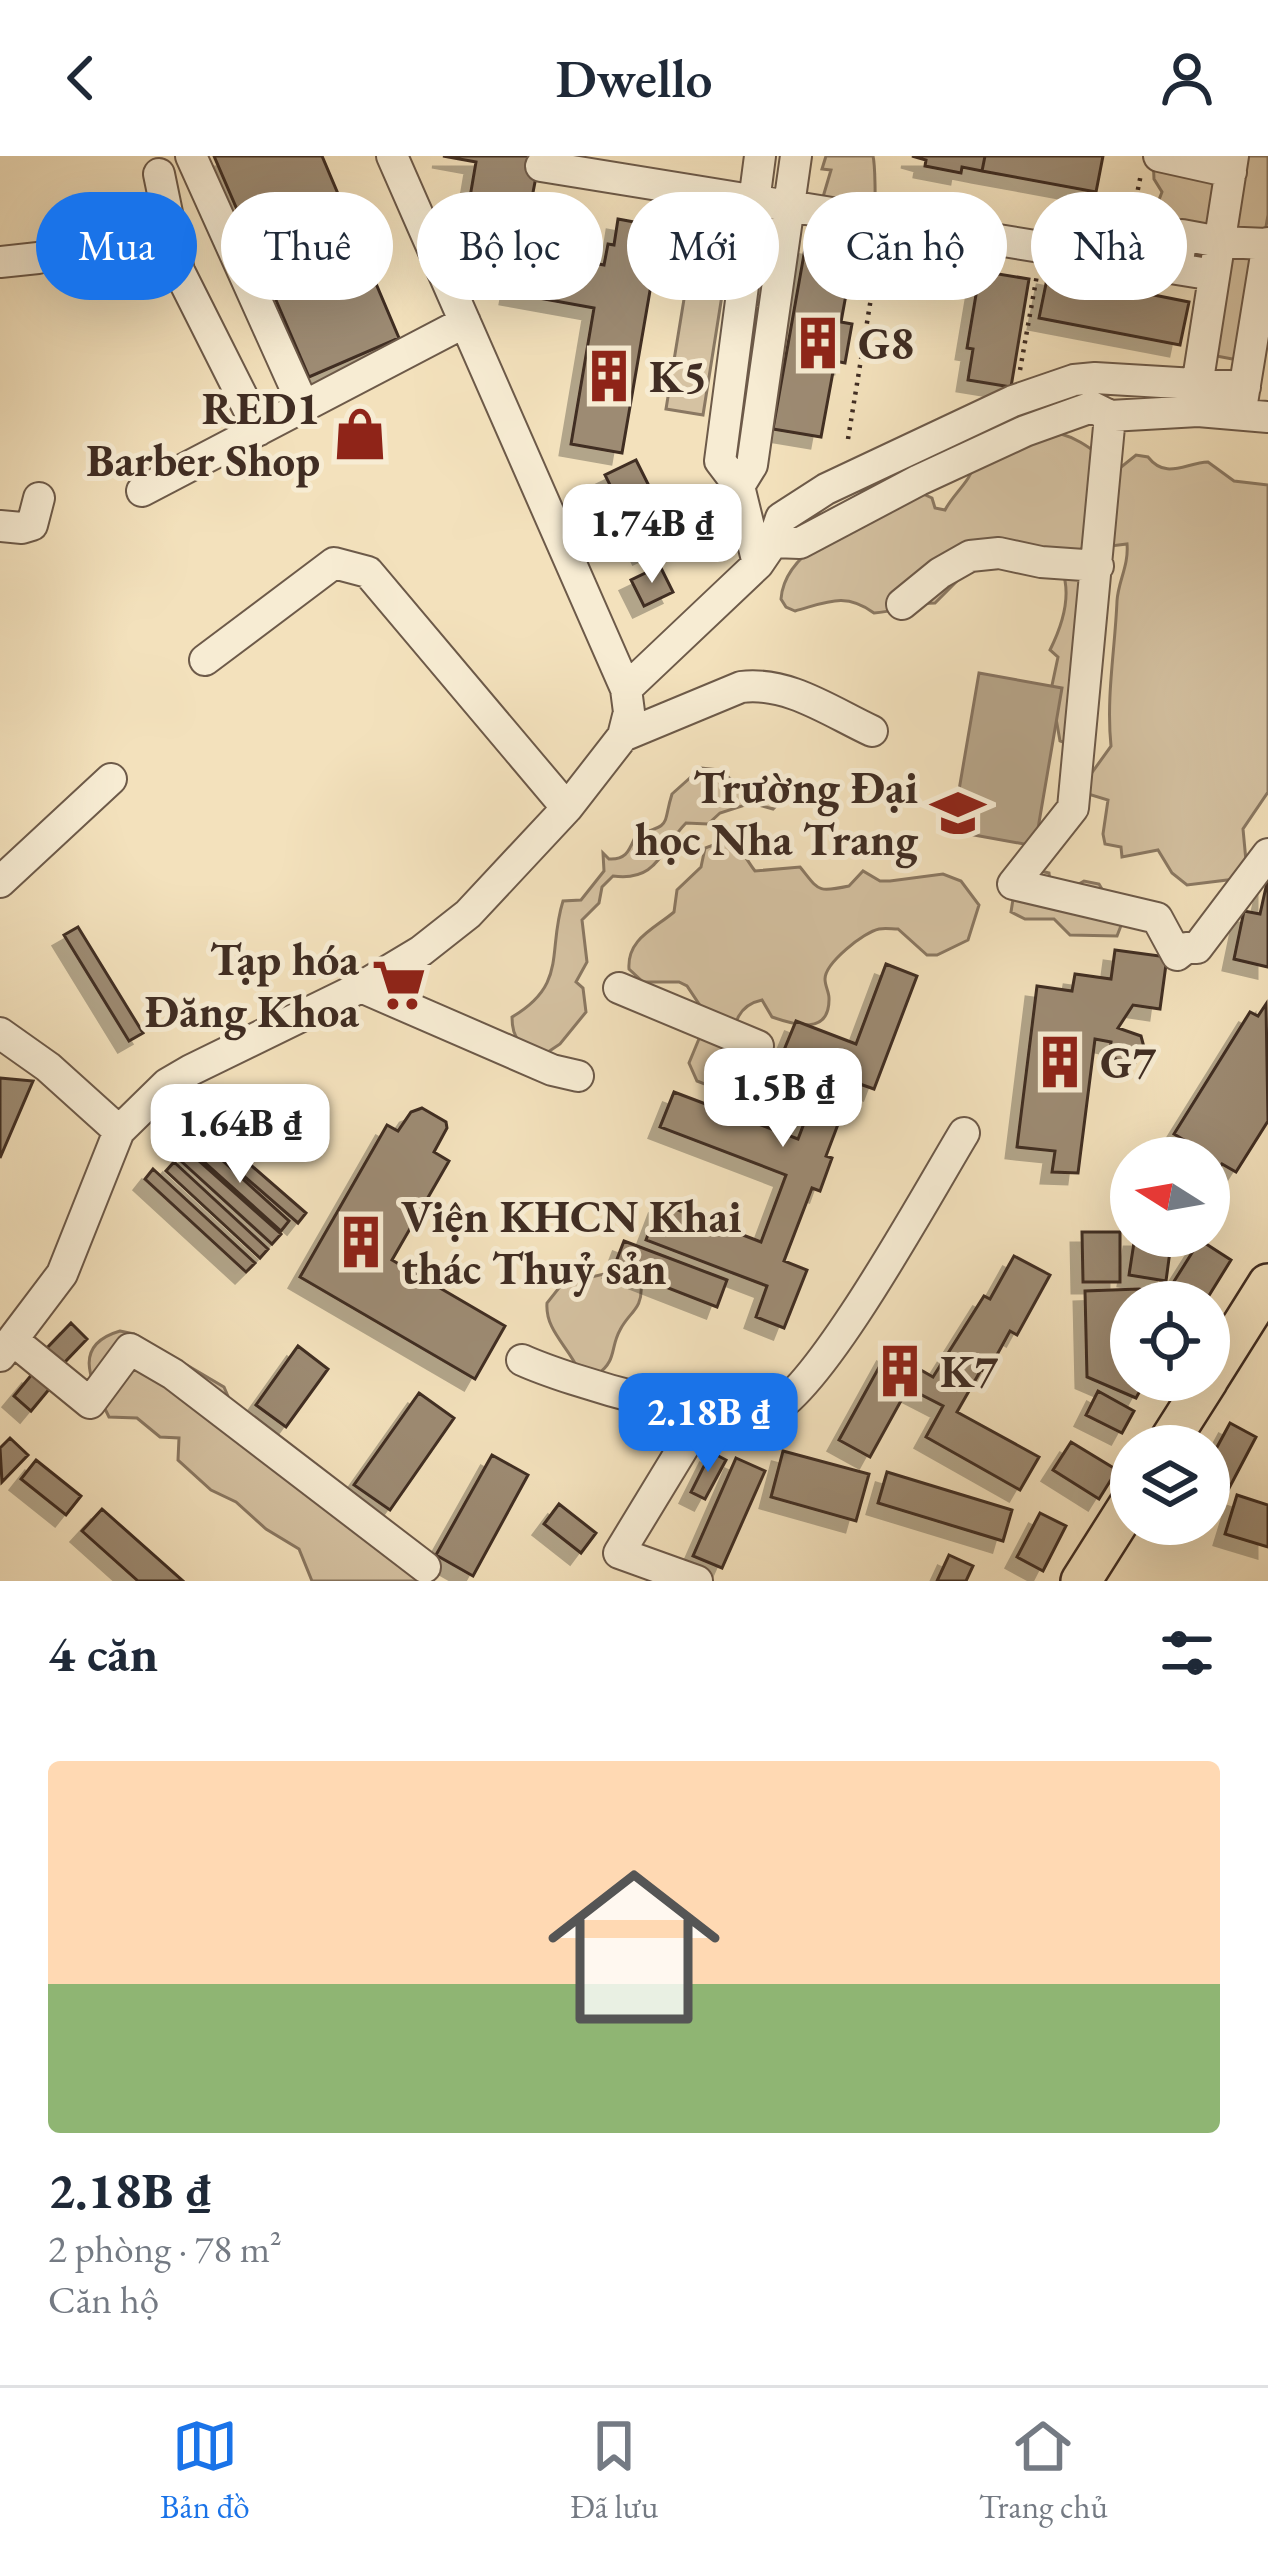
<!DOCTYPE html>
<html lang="vi">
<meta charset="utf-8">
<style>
:root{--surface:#fff;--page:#f6f6f7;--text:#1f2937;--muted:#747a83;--line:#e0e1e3;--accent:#1a73e8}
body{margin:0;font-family:"EB Garamond",serif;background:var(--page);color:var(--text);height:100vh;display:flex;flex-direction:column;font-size:45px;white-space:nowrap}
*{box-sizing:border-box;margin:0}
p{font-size:39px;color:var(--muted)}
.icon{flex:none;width:66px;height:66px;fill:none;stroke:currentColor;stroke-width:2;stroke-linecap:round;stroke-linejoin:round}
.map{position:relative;height:1425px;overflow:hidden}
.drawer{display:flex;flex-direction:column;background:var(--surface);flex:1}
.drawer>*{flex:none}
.hud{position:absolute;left:36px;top:36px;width:1197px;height:108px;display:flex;gap:24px}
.needle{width:78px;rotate:281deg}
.buttons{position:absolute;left:1110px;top:981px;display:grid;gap:24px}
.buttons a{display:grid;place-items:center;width:120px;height:120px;border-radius:50%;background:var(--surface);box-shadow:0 12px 48px #0002;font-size:60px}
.price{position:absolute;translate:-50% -102px;padding:0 27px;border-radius:24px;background:#fff;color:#222;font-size:39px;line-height:78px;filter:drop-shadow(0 3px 6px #0008)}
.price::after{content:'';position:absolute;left:50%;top:72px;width:36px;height:27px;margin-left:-18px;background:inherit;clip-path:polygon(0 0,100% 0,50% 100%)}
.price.on{background:var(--accent);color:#fff}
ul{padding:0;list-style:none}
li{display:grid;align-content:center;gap:24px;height:636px;padding:0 48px}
li span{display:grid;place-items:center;height:372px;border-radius:12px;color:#555}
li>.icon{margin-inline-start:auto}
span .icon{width:216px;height:216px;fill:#fffc;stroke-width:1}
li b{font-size:51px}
h2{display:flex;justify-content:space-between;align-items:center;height:144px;padding:0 48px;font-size:51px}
.tag{padding:0 42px;border-radius:54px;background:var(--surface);box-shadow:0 12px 48px #0002;font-size:42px;line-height:108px}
.tag.on{background:var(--accent);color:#fff}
header{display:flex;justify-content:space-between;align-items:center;height:156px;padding:0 48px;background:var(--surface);font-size:54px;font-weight:600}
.dock{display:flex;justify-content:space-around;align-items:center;height:168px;border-top:3px solid var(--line);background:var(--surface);font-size:33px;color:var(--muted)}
.dock a{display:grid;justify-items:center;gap:6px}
.dock .on{color:var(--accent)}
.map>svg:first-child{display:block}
.green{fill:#d5c2a2;stroke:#8a7862;stroke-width:3}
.water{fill:#b6a488;stroke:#877460;stroke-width:3}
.building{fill:#9d8b73;stroke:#402d23;stroke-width:3;filter:url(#shadow)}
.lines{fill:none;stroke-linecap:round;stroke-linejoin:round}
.minor-casing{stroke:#6d5a49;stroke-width:34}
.major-casing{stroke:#402d23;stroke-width:44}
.path{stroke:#402d23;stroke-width:4.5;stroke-dasharray:3 6;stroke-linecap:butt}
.minor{stroke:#f7ecd3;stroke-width:30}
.major{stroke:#f3e1bc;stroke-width:39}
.labels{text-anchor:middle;stroke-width:10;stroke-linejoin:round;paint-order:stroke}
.poi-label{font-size:45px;font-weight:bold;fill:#402d23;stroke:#f7ecd3;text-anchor:start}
</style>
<header><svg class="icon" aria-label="back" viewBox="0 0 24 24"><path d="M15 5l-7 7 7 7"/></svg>Dwello<svg class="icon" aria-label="person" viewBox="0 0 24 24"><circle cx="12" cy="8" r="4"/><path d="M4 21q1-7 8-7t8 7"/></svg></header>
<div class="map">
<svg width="1268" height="1425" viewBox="0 0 1268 1425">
<defs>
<filter id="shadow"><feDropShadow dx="-11" dy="11" stdDeviation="0" flood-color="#0004"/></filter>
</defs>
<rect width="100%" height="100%" fill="#f3e1bc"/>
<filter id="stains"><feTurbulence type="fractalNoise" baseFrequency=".00167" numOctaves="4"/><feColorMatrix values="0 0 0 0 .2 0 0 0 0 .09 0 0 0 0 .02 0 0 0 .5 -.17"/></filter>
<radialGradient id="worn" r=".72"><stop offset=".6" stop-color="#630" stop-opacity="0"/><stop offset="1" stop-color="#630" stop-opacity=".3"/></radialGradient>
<!-- green -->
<path class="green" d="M 826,0 L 873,0 C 875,8 876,47 874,55 L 823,41 L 831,14 L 822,13 Z
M 1153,0 L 1268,0 L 1268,59 L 1243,205 L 1190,195 L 1199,132 L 1138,97 C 1131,81 1130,59 1142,46 L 1157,49 L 1162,36 L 1154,23 Z
M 695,76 L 722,81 L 730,89 L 703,259 L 666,253 Z
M 1061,278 C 1084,284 1099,301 1120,312 L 1136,299 L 1148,301 C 1166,324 1185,307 1208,306 L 1234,325 L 1268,329 L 1268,636 L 1243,673 L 1246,705 L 1235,723 L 1187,729 L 1172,717 L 1158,694 L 1122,701 L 1121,691 L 1105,688 L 1103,678 L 1108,644 L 1088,638 L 1091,618 L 1111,590 C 1106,541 1115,494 1117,445 C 1118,426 1129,409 1127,388 L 1110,390 L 1068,588 L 1060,585 L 1051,534 L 1058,501 L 1050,494 C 1062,470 1072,440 1062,414 L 988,409 L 961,421 L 935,447 C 914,447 896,456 874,457 C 845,436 828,446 795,455 L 786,451 L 781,443 C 785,385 877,360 923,338 L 932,342 L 935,352 L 945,354 C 954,337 970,326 975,307 Z
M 701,612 L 719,614 L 747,636 L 765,630 L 783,635 L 783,643 L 773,653 L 751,647 L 720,657 L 708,668 L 686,667 C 660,693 659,726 613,720 L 602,731 L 599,747 L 582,764 L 587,806 L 576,826 L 583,832 L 586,856 L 560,888 L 545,898 C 523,889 512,887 512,861 C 568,828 547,796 563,745 L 581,744 L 604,715 L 603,697 L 609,703 C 627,704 629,694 636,679 C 673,668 662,670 672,638 Z
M 716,688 C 742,687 742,698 755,715 L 800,711 C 819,734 816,737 849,730 L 863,715 L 880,725 L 890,725 L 943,718 L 961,725 L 979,749 L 968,784 L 937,799 L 927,799 L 898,773 C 892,773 885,772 879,773 C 864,776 825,807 825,823 C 825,830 829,836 829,842 C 830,880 795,869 772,861 L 762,844 C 715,854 747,913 707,929 L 697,925 L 689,907 L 701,878 L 703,854 L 687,830 L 679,826 L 643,826 L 629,813 C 627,783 654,773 674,756 L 677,734 L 701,711 L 705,692 Z
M 1041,715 L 1049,717 L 1050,725 L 1070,733 L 1084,725 L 1099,728 L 1122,767 L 1117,780 L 1070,779 L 1054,763 L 1025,763 L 1011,756 L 1014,737 Z
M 608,1117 L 641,1130 C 643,1153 629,1156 620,1174 C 610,1192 617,1204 598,1218 L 579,1215 C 568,1190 545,1174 547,1147 L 562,1128 Z
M 120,1175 L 134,1178 L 224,1231 L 236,1259 L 421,1425 L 312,1425 L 299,1393 L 266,1373 L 236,1346 L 211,1334 L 178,1304 L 179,1282 L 160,1281 L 137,1262 L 109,1261 C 93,1228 69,1190 120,1175 Z"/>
<!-- water -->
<path class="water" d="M 979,517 L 1062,532 L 1035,690 L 952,675 Z"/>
<!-- building -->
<path class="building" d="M 214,0 L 322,0 L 399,182 L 309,221 Z
M 443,0 L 540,0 L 530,52 L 470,41 L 476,6 Z
M 912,0 L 985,0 L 982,15 L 962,11 L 961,17 L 925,10 L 926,4 Z
M 985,0 L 1103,0 L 1096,36 L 982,15 Z
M 618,63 L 661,71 L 622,297 L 571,288 L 594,152 L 511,137 L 519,94 L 604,109 L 608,88 L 614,89 Z
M 806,87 L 854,95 L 841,166 L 852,168 L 845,207 L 835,205 L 821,281 L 773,273 Z
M 980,115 L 1029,123 L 1011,231 L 968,224 L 973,193 L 967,192 Z
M 1048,118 L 1189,146 L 1180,189 L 1039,162 Z
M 636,304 L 675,382 L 644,397 L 605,319 Z
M 660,410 L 673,436 L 644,450 L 631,424 Z
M 1268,722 L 1268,811 L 1234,803 L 1244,755 L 1260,758 Z
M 78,771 L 143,877 L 129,885 L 64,779 Z
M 1115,794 L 1167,801 L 1160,853 L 1133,849 L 1118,872 L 1141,880 L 1145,895 L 1135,907 L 1116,904 L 1110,892 L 1111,886 L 1095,883 L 1078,1017 L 1052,1016 L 1055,995 L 1017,991 L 1037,830 L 1072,835 L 1075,818 L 1111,823 Z
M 886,808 L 917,820 L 874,933 L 854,926 L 826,1000 L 832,1002 L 820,1035 L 812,1032 L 784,1105 L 807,1114 L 784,1172 L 756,1161 L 767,1130 L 646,1084 L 660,1047 L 761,1086 L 786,1019 L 660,971 L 674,936 L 798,983 L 824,915 L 782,899 L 796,865 L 856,888 Z
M 1266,848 L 1268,965 L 1236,1016 L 1222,1008 L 1215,1019 L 1209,1016 L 1209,1002 L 1187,1002 L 1177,995 L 1184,984 L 1174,978 L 1250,856 L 1258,860 Z
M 0,922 L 33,925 L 0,1002 Z
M 422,952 L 446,966 L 447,972 L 434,996 L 449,1005 L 392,1104 L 505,1170 L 475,1223 L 300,1121 L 387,969 L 398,975 L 411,956 Z
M 215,978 L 306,1057 L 298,1067 L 207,988 Z
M 201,985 L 289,1065 L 281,1075 L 192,995 Z
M 190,997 L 281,1078 L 272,1088 L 182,1006 Z
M 174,1006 L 268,1093 L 260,1102 L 166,1015 Z
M 153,1013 L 255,1107 L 246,1116 L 145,1023 Z
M 1082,1076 L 1120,1076 L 1120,1126 L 1083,1126 Z
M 1135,1080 L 1172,1080 L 1166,1125 L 1129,1119 Z
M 1200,1084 L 1231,1104 L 1205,1146 L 1173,1127 Z
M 624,1085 L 727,1124 L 717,1151 L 614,1111 Z
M 1014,1100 L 1050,1119 L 1017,1179 L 1010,1175 L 987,1217 L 981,1214 L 957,1256 L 1039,1301 L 1020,1334 L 926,1281 L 943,1250 L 908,1232 L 870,1301 L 839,1284 L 888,1195 L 933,1221 L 984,1140 L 990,1143 Z
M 1139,1133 L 1186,1146 L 1131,1146 L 1131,1224 L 1146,1224 L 1136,1242 L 1087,1221 L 1085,1135 Z
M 71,1167 L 87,1183 L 62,1209 L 46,1193 Z
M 298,1190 L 328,1213 L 286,1271 L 256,1249 Z
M 33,1217 L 51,1231 L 31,1255 L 14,1240 Z
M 1098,1235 L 1134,1255 L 1122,1277 L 1086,1259 Z
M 419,1237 L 454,1262 L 390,1354 L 354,1329 Z
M 1230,1267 L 1256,1281 L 1226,1338 L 1209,1329 L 1209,1306 Z
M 10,1282 L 28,1299 L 2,1326 L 0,1292 Z
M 1071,1286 L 1117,1314 L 1099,1343 L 1053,1314 Z
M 783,1295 L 869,1318 L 856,1365 L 771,1341 Z
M 711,1296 L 726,1304 L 705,1343 L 691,1336 Z
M 492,1299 L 528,1319 L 473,1420 L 436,1399 Z
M 736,1302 L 765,1315 L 722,1412 L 693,1400 Z
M 36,1304 L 81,1340 L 66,1359 L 21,1323 Z
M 887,1316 L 1012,1354 L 1003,1385 L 878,1347 Z
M 1237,1339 L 1268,1349 L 1268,1391 L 1225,1378 Z
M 559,1348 L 596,1377 L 581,1397 L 544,1368 Z
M 102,1353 L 183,1425 L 138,1425 L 82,1375 Z
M 1040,1357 L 1066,1370 L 1043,1415 L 1017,1401 Z
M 949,1399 L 973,1410 L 966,1425 L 937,1425 Z"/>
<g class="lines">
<defs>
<path id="minor" d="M 191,0 L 304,251
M 1159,0 L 1231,16
M 541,10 L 1214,119
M 159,18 L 179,115 L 259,274
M 0,106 L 38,102
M 1177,112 L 1182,79 L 1220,86 L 1268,88
M 1197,230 L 1233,0
M 1242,247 L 1268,87
M 1110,260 L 1073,652 L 1013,728 L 1157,762 L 1177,799 L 1186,792 L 1197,792 L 1268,698
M 739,330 L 752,309 L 796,0
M 142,335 L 465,166
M 0,370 L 22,372 L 32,369 L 39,342
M 773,386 L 800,387 L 919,324 L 1025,275 L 1092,251 L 1110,260 L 1198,255 L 1268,261
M 758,408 L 739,330 L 720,305 L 760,0
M 902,448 L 940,417 L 970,400 L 999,397 L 1041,406 L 1098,410
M 205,504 L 334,407 L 368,416 L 567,652
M 626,533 L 758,408 L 773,386 L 781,362 L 826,333 L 1013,245 L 1074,224 L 1095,222 L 1245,231
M 623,580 L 741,531 C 788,525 831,556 872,575
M 0,726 L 111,623
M 361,831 L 552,914 L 578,920
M 619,832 L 758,890
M 0,877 L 48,911 L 119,975
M 14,1185 L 90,1247 L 130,1193 L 173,1218 L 425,1411
M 0,1200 L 62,1118 L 119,975 L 167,928 L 191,914 L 361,831 L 421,795 L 468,758 L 567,652 L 623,580 L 629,556 L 626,533 L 392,0
M 522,1204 C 566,1224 728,1274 771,1255 C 821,1233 930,1033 964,977
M 689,1282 L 619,1397 L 697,1425"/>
<path id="major" d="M 1209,1222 L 1268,1128
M 1166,1290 L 1208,1224
M 1081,1425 L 1131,1346"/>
</defs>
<!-- minor casing -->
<use href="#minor" class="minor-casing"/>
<!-- major casing -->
<use href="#major" class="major-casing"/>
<!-- path -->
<path class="path" d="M 1129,78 L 1141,18
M 1020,214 L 1037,119
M 848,283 L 879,93"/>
<!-- minor -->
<use href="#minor" class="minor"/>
<!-- major -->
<use href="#major" class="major"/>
</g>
<!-- icons -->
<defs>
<symbol id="building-bare" viewBox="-9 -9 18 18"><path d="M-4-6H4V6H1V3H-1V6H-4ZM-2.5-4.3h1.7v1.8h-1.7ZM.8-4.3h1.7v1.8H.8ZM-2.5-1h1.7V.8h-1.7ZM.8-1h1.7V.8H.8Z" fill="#8f2418" stroke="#f7ecd3" stroke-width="2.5" paint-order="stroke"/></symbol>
<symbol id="shop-bare" viewBox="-9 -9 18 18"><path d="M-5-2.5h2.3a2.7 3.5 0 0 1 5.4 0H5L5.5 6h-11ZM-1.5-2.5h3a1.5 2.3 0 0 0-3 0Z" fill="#8f2418" stroke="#f7ecd3" stroke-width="2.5" paint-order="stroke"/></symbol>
<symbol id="university-bare" viewBox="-9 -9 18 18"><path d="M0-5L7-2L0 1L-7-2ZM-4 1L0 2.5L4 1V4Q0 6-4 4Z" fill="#8f2418" stroke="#f7ecd3" stroke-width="2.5" paint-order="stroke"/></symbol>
<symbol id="supermarket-bare" viewBox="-9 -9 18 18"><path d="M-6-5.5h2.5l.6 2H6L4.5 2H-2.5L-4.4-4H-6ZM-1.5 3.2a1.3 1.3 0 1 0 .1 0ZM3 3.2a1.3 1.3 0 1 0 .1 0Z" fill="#8f2418" stroke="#f7ecd3" stroke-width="2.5" paint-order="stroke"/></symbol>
</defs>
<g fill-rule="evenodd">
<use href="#building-bare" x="780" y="149" width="76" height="76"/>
<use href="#building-bare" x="571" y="182" width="76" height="76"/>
<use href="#shop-bare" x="322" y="240" width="76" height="76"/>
<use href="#university-bare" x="920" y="619" width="76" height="76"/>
<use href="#supermarket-bare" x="361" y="791" width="76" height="76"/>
<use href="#building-bare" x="1022" y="868" width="76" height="76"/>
<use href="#building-bare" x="323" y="1048" width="76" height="76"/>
<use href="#building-bare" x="862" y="1177" width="76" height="76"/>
</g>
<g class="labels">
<!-- poi labels -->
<g class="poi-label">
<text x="858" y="203">G8</text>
<text x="649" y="236">K5</text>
<text x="320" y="268" text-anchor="end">RED1<tspan x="320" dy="52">Barber Shop</tspan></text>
<text x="918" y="647" text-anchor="end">Trường Đại<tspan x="918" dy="52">học Nha Trang</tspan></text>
<text x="359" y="819" text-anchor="end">Tạp hóa<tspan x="359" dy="52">Đăng Khoa</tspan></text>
<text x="1100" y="922">G7</text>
<text x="401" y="1076">Viện KHCN Khai<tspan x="401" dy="52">thác Thuỷ sản</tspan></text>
<text x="940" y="1231">K7</text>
</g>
</g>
<rect width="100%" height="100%" filter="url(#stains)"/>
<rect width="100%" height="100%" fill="url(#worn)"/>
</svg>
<div class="buttons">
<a><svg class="needle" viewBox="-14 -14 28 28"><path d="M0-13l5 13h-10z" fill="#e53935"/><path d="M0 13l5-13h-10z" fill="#747a83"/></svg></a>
<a><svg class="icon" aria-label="locate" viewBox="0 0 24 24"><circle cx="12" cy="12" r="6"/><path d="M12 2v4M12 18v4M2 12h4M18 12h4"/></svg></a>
<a><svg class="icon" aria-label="layers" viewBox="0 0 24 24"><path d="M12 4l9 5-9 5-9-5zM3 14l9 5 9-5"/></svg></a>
</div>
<b class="price" style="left:652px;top:430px">1.74B ₫</b>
<b class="price" style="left:783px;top:994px">1.5B ₫</b>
<b class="price" style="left:240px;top:1030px">1.64B ₫</b>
<b class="price on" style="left:708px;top:1319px">2.18B ₫</b>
<div class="hud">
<a class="tag on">Mua</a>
<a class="tag">Thuê</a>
<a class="tag">Bộ lọc</a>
<a class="tag">Mới</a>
<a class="tag">Căn hộ</a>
<a class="tag">Nhà</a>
</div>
</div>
<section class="drawer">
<h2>4 căn<svg class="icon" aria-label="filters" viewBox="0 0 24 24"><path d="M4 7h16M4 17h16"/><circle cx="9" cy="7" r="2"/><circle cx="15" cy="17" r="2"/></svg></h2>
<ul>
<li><span style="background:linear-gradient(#ffd9b3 60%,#8fb573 0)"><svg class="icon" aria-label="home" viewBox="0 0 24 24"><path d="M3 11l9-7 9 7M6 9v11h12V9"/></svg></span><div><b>2.18B ₫</b><p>2 phòng · 78 m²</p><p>Căn hộ</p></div></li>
</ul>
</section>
<nav class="dock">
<a class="on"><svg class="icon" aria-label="map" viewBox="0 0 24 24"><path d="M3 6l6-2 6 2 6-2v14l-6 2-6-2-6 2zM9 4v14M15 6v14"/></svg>Bản đồ</a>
<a><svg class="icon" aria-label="saved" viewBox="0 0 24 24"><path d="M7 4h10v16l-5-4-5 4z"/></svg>Đã lưu</a>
<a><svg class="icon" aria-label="home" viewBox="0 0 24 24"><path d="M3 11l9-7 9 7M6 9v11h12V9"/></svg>Trang chủ</a>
</nav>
